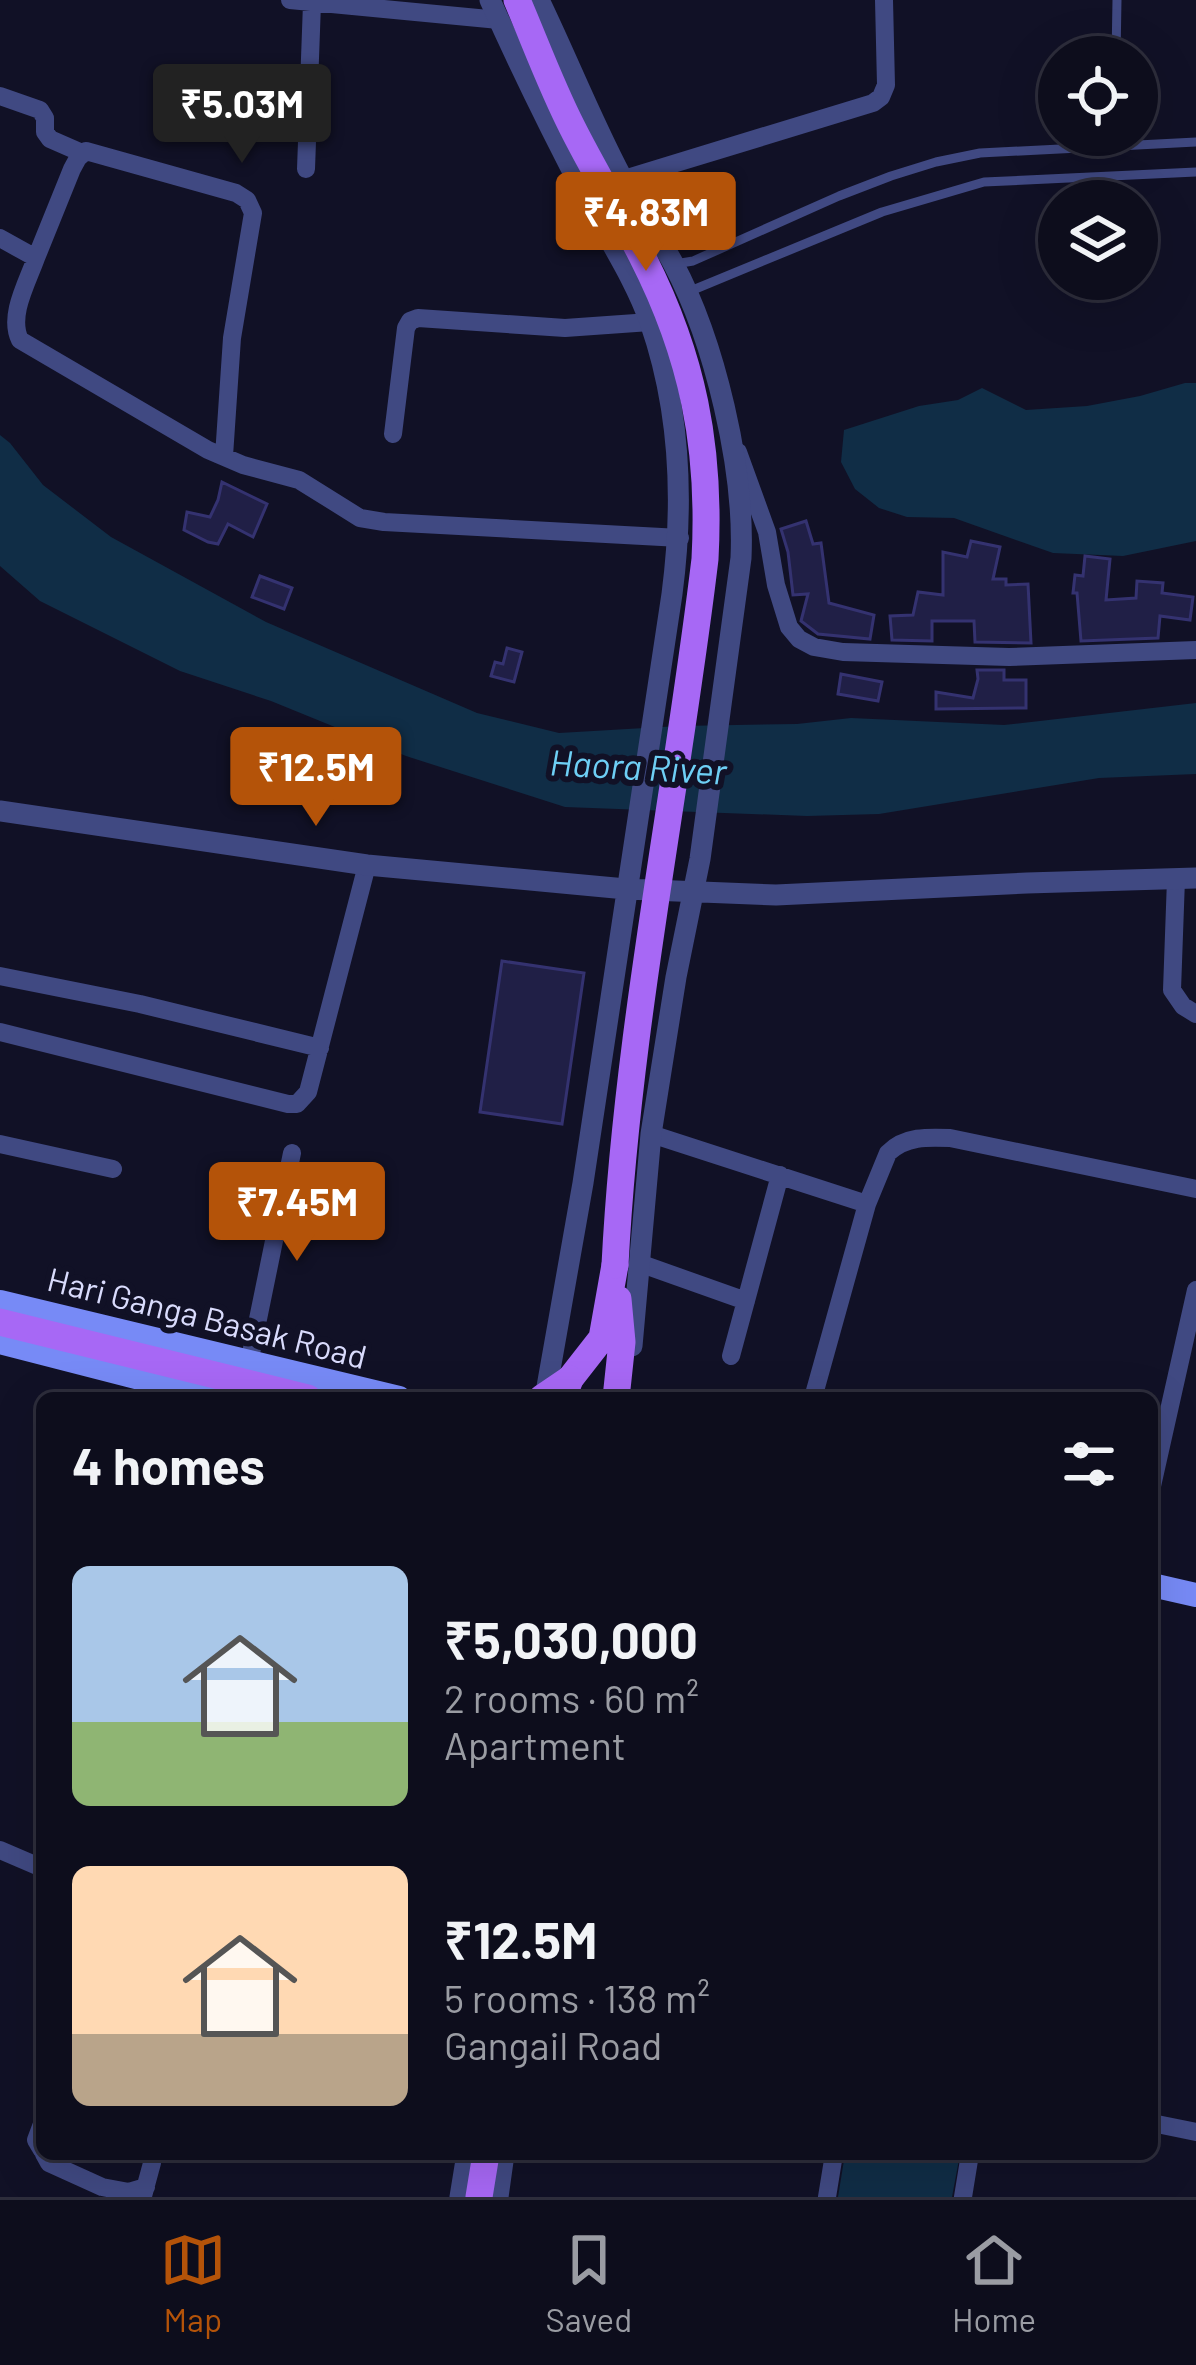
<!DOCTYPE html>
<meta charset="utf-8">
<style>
:root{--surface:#0d0d1c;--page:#161625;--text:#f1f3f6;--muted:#9a9ca3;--line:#2d2d3b;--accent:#b45309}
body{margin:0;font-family:Barlow,sans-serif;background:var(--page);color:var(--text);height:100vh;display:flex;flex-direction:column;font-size:45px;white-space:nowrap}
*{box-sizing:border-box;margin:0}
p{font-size:39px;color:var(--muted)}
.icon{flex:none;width:66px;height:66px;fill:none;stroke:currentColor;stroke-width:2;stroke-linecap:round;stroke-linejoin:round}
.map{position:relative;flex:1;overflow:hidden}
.details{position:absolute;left:36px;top:1392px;width:1122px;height:768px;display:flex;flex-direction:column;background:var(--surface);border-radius:18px;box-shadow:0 12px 48px #0002,0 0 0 3px var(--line)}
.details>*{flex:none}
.controls{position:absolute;left:1038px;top:36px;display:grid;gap:24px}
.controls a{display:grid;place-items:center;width:120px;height:120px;border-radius:50%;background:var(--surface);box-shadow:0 12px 48px #0002,0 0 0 3px var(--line);font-size:60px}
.price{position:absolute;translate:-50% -102px;padding:0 27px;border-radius:12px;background:var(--accent);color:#fff;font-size:39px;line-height:78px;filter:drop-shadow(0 3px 6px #0008)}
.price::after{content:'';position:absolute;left:50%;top:72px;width:36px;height:27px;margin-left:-18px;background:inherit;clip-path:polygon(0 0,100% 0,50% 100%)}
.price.selected{background:#222;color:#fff}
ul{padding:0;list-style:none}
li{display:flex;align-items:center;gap:36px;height:300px;padding:0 36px}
li span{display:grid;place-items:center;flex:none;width:336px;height:240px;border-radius:18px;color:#555}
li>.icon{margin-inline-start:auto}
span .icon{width:144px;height:144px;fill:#fffc;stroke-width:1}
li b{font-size:51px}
h2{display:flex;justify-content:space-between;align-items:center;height:144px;padding:0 36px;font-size:51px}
.tabs{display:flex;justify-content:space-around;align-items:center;height:168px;border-top:3px solid var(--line);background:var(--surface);font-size:33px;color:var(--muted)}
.tabs a{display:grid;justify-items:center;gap:6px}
.tabs .selected{color:var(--accent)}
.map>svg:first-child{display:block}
.water{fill:#102d46}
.building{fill:#201f46;stroke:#343270;stroke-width:3}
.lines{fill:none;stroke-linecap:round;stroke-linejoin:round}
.service{stroke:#404982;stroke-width:9}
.minor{stroke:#404982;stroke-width:18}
.tertiary{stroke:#404982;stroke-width:21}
.secondary{stroke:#778af6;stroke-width:24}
.primary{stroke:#a768f5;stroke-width:27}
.primary-bridge{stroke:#a768f5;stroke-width:27}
.labels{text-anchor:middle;stroke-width:12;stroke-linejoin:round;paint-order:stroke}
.street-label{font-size:33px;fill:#d9dbfc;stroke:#111126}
.water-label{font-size:36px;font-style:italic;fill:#6ecff5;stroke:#111126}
</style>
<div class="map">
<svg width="1196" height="2197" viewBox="0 0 1196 2197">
<rect width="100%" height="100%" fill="#111126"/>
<!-- water -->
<path class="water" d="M 1185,383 L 1196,383 L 1196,541 L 1123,556 L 1053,553 L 954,518 L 907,517 L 879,508 L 855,489 L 841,462 L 844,430 L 919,406 L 958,400 L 982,388 L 1026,410 L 1087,406 L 1140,396 Z
M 0,435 L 10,443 L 43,485 L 111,537 L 266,622 L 477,713 L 559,733 L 679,726 L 797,724 L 851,718 L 1004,725 L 1196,703 L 1196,774 L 1099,778 L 879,814 L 807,816 L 565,807 L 406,756 L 271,701 L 180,671 L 40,601 L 0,566 Z
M 845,2154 L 960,2154 L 952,2197 L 838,2197 Z"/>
<!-- building -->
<path class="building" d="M 222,482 L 267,504 L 253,537 L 228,524 L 218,544 L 208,542 L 184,530 L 187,512 L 210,517 L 218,500 Z
M 806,521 L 813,544 L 821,543 L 829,603 L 874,615 L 870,639 L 818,634 L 801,621 L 808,594 L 793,595 L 788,552 L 781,529 Z
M 971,541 L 1000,547 L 993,579 L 1006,579 L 1006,585 L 1028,584 L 1031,643 L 975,642 L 974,621 L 932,621 L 932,641 L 892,640 L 890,616 L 913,615 L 918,592 L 943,595 L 943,552 L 967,557 Z
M 1085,556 L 1110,559 L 1106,600 L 1136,598 L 1137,581 L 1163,583 L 1162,593 L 1193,597 L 1190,620 L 1160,616 L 1158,638 L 1081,641 L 1077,593 L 1073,593 L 1075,575 L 1083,576 Z
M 260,576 L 292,588 L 284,609 L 252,597 Z
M 507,648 L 522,652 L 514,682 L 491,676 L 495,662 L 503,664 Z
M 977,670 L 1004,670 L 1004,680 L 1026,680 L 1026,708 L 936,709 L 936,692 L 973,698 L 978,679 Z
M 841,674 L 882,682 L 878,701 L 838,694 Z
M 502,961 L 584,973 L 562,1124 L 480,1112 Z"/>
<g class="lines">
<!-- service -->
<path class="service" d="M 1116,57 L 1117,0
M 675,264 L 693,261 L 839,196 L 891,176 L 936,162 L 980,153 L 1196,142
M 688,292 L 882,212 L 984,182 L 1196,172"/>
<!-- minor -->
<path class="minor" d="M 290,0 L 499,20
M 0,96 L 40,110 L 45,118 L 45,132 L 50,139 L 82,153
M 306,169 L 312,3
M 614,182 L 873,103 L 881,97 L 886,85 L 884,0
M 0,238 L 36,258 C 27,283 8,316 20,340 L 208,450 L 243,465 L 299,480 L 360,518 L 384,522 L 680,538
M 36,258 L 72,169 L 78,158 L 86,151 L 236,193 L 247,200 L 253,213 L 232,338 L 224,456
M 393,434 L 406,328 L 410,321 L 418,318 L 565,328 L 650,322
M 738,452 L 767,532 L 776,585 L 789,627 L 799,639 L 814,647 L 843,652 L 1009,657 L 1196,650
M 1176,879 L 1172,990 L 1183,1006 L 1196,1014
M 0,976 L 140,1004 L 320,1048
M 0,1032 L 288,1104 L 297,1104 L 308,1092 L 367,865
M 651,1134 L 867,1204
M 0,1144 L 113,1169
M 639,1263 L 746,1301
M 731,1356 L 780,1175
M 249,1363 L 292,1153
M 813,1398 L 867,1204 L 888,1153 C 905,1136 928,1137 950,1138 L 1196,1189
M 1152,1486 L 1196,1290
M 0,1850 L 42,1868
M 1152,2123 L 1196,2132
M 42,2124 L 36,2140 L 42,2150
M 44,2154 L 49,2163 L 102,2187 L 129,2192 L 146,2187
M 143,2196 L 152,2163 L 150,2154
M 827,2197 L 834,2154
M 963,2197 L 970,2154"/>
<!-- tertiary -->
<path class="tertiary" d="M 490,0 C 520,67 553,134 587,199 C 608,239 635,279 650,322 C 681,411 684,502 672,594 L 583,1183 L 545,1398
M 539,0 C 567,58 591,119 621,176 C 637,206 657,233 673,263 C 715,342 745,469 741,558 L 700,859 L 676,977 L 651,1134 L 632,1346
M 0,811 L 367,865 L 626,889 L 776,895 L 1027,883 L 1196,878
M 460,2197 L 467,2154
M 498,2197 L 504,2154"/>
<!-- secondary -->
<path class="secondary" d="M 0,1302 L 399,1398
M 0,1342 L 217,1398
M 1152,1585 L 1196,1595"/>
<!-- primary -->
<path class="primary" d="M 0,1322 L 308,1398
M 563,1397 L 570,1379 L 602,1338 L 615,1265
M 616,1398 L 622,1342 L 618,1299
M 479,2197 L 486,2154"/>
<!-- primary-bridge -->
<path class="primary-bridge" d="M 517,0 C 535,42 551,86 572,127 C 594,171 620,213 642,256 C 693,356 711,447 705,559 C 677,794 627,1027 615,1265
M 542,1398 L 570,1379"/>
</g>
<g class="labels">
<!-- street labels -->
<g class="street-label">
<text transform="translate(207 1318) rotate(14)" y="12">Hari Ganga Basak Road</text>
</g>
<!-- water labels -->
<g class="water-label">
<text transform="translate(638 767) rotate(3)" y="13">Haora River</text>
</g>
</g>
</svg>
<div class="controls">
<a><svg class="icon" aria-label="locate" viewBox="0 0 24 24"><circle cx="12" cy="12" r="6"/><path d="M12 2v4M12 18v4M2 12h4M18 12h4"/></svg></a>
<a><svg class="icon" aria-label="layers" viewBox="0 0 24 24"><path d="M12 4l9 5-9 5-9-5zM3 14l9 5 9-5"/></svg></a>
</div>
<b class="price selected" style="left:242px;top:166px">₹5.03M</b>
<b class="price" style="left:646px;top:274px">₹4.83M</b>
<b class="price" style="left:316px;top:829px">₹12.5M</b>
<b class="price" style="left:297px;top:1264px">₹7.45M</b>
<section class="details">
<h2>4 homes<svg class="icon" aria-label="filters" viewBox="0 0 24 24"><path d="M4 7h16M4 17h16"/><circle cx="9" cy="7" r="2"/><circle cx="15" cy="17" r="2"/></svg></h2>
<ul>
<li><span style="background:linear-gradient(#a9c7e8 65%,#8fb573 0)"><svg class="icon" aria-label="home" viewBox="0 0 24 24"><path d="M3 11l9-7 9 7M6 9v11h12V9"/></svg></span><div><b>₹5,030,000</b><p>2 rooms · 60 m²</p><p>Apartment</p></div></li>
<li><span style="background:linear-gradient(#ffd9b3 70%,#b9a48a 0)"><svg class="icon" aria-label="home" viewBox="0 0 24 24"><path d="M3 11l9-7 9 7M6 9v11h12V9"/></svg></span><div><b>₹12.5M</b><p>5 rooms · 138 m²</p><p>Gangail Road</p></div></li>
</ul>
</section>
</div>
<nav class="tabs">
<a class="selected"><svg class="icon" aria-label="map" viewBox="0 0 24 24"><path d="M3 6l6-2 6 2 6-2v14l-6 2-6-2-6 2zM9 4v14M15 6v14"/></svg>Map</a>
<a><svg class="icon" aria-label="saved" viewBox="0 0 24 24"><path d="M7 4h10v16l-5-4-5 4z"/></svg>Saved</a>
<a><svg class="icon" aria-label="home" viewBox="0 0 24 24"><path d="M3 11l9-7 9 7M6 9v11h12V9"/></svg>Home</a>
</nav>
